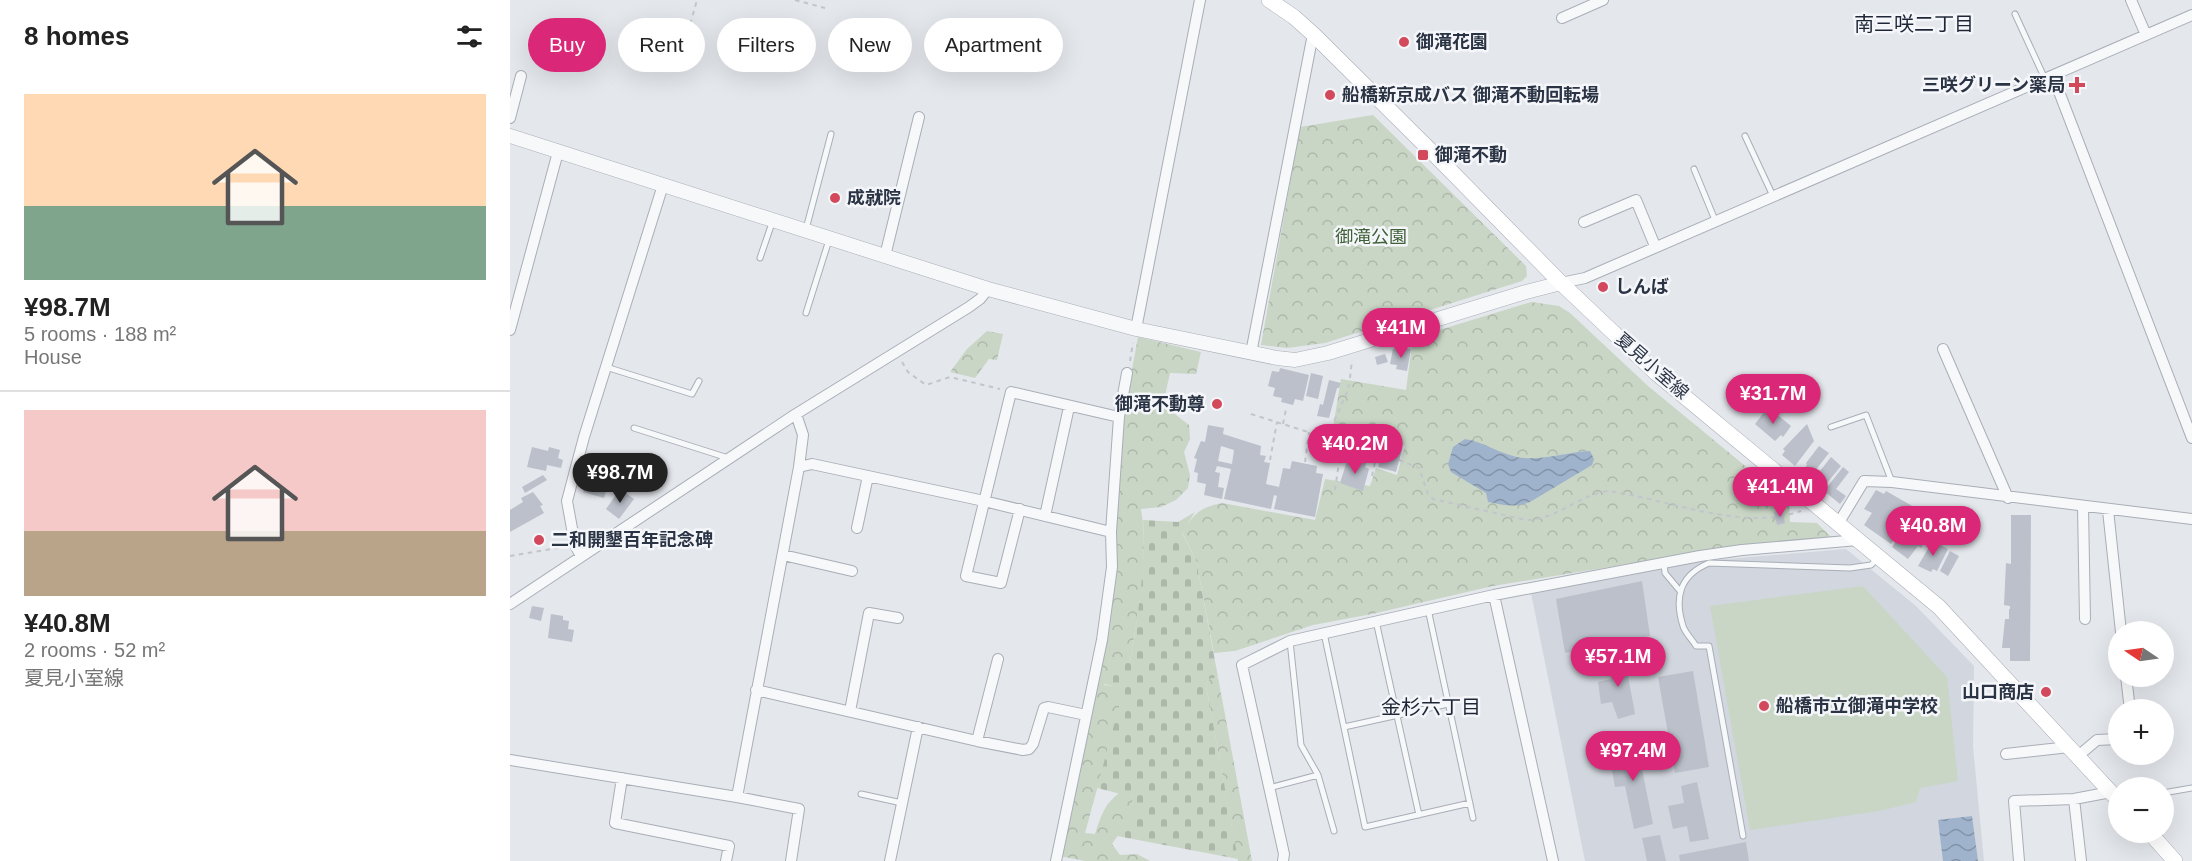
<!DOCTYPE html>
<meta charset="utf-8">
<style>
:root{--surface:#fff;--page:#f6f6f6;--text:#222;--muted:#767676;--line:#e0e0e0;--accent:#db2777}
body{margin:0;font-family:Arial,"Noto Sans JP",sans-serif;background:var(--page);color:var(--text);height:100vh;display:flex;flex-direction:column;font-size:22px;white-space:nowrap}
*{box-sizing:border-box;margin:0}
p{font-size:20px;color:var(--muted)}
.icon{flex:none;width:33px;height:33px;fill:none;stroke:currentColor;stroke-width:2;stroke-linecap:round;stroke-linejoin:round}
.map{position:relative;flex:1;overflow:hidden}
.sheet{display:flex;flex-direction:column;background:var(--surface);width:510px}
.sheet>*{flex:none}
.top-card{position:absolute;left:18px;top:18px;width:570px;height:54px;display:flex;gap:12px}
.needle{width:39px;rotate:283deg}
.buttons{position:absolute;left:1598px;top:621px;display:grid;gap:12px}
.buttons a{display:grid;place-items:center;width:66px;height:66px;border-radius:50%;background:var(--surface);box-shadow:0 6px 24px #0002;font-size:30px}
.price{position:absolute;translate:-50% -51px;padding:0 14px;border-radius:21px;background:var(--accent);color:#fff;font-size:20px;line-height:39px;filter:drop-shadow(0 2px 3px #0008)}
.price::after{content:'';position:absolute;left:50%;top:36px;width:18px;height:14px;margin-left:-9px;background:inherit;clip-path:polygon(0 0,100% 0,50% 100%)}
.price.active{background:#222;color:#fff}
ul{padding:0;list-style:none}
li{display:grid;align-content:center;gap:12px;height:318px;padding:0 24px}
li+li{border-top:2px solid var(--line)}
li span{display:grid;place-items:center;height:186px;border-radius:0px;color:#555}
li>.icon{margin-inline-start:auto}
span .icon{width:108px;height:108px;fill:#fffc;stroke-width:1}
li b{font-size:26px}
h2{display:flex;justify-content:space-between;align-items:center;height:72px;padding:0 24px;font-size:26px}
.tag{padding:0 21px;border-radius:27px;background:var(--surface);box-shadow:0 6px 24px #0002;font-size:21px;line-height:54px}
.tag.active{background:var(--accent);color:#fff}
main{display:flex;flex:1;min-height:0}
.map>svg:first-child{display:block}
.built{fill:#d2d6de}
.forest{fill:url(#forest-crowns)}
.cemetery{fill:url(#cemetery-stones)}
.pitch{fill:#c9d6c5}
.water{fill:url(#water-waves)}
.building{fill:#bbc0ca;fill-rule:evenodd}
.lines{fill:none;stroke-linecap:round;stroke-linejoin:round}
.service-casing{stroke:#a9aeb7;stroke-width:7}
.minor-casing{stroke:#a9aeb7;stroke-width:12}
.tertiary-casing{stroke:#a9aeb7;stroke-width:15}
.secondary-casing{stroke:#a9aeb7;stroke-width:16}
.path{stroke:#c2c5cb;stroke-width:2;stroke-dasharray:4.5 4.5;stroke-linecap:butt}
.service{stroke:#f7f8fa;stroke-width:5}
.minor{stroke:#f7f8fa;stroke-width:10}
.tertiary{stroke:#f7f8fa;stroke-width:14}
.secondary{stroke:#fff;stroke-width:15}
.poi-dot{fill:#d1495b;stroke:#f4f6f9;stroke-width:2}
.labels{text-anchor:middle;stroke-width:5;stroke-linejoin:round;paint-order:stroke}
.poi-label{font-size:18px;font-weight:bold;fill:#2b3445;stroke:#f4f6f9;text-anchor:start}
.park-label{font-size:18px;fill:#3f6138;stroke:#f4f6f9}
.street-label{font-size:18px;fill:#2b3445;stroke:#f4f6f9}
.neighbourhood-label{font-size:20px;fill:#1d2536;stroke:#f4f6f9}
</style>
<main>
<section class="sheet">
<h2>8 homes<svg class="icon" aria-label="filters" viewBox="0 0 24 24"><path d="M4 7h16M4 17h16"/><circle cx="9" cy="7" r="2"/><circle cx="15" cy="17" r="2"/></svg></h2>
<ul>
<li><span style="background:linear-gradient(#ffd9b3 60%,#7fa58c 0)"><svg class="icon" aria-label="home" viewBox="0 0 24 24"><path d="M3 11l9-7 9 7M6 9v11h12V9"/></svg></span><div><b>¥98.7M</b><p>5 rooms · 188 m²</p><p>House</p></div></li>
<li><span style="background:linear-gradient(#f6c9c9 65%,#b9a48a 0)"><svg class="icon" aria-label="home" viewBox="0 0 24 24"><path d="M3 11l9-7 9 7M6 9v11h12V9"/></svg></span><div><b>¥40.8M</b><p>2 rooms · 52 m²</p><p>夏見小室線</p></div></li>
</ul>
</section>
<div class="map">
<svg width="1682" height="861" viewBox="0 0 1682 861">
<defs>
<pattern id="forest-crowns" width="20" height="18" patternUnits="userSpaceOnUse" patternTransform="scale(1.5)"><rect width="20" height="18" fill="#c9d6c5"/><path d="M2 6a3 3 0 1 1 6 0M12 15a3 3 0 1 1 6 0" fill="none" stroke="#adb8ab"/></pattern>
<pattern id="cemetery-stones" width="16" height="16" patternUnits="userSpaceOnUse" patternTransform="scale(1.5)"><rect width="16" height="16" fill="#c9d6c5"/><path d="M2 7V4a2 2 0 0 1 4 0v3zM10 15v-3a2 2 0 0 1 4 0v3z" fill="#adb8ab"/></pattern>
<pattern id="water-waves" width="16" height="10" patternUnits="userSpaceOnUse" patternTransform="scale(1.5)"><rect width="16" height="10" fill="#9fb4cc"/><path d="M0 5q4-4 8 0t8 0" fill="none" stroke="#8293a7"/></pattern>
</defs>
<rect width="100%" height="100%" fill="#e4e7ec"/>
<!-- built -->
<path class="built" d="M 1336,549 L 1406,606 L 1464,666 L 1463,747 L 1474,861 L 1075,861 L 1021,593 L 1192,561 Z"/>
<!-- forest -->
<path class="forest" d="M 863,115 L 1016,266 L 1017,276 L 1012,281 L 815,343 L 777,348 L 751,345 L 790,127 Z
M 1021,302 L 1049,306 L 1060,313 L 1138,386 L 1279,502 L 1280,522 L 1307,523 L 1324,540 L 1142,560 L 983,586 L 862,614 L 803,625 L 725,651 L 704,653 L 686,560 L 672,532 C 685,513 689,508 712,503 L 805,520 L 815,479 L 860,486 L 866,468 L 887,475 L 895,446 L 823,427 L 831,379 L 896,390 L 903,338 Z
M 477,331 L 493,334 L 487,360 L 479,359 L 465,378 L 440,372 L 457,349 Z
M 628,337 L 691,352 L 686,374 L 660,373 L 653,405 L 679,425 L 680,439 L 674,452 L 680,475 L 678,488 L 666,500 L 651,507 L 631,509 C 639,559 628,613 620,662 L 601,659 L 594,685 L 615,687 L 575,833 L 585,834 C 591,816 594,805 609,793 L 623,797 L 622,815 L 602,844 L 610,855 L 627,854 L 640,861 L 575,861 L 549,856 L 573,744 L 604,530 L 612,424 Z
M 708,677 L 742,861 L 728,861 L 696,685 L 699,679 Z"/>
<!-- cemetery -->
<path class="cemetery" d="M 685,512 L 672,533 L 686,560 L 708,677 L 699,679 L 696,685 L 728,859 L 607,836 L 621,815 L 623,797 L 587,788 L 614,688 L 594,684 L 601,658 L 620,662 C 628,615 636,567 633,520 L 668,522 Z"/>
<!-- pitch -->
<path class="pitch" d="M 1353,586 L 1437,677 L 1448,781 L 1410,788 L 1406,802 L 1369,811 L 1240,830 L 1200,606 Z"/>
<!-- water -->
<path class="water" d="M 955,439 C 975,442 993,456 1013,458 C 1035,460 1058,452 1080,451 L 1084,459 L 1082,465 L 1020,502 C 1005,508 994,505 978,502 L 976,493 L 941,472 L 938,464 L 943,447 Z
M 1462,816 L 1468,861 L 1433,861 L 1428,820 Z"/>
<!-- building -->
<path class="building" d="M 890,348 L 901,349 L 897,371 L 886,369 L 887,365 L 880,364 L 883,349 L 890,350 Z
M 875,354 L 878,362 L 867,365 L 865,357 Z
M 770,368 L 799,375 L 793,401 L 785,399 L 783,405 L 771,402 L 772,398 L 763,396 L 765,388 L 758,386 L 762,371 L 769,372 Z
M 801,373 L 813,376 L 808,399 L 796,396 Z
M 819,380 L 831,383 L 829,388 L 827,388 L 819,418 L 807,416 L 810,404 L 813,405 Z
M 1258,407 L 1281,426 L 1273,437 L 1271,435 L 1265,441 L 1245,424 Z
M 1297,424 L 1304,441 L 1285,466 L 1272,455 L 1275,451 L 1273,449 Z
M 698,425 L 714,428 L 713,434 L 751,446 L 750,455 L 756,456 L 754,462 L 760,463 L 756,484 L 769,487 L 773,468 L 780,469 L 782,461 L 807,466 L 806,473 L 813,474 L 805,517 L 764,509 L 767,496 L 764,495 L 761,509 L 714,499 L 721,469 L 707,466 L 705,472 L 710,473 L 708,487 L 714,488 L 712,499 L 694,495 L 696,484 L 687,482 L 688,473 L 684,472 L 687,459 L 684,458 L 691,441 L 695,442 ZM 711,446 L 724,450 L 722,464 L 708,461 Z
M 875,444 L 892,449 L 886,472 L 868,467 Z
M 1309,446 L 1319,453 L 1301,476 L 1293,470 L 1297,465 L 1296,463 Z
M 22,447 L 38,451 L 39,447 L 50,450 L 48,458 L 53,460 L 51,468 L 37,465 L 36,471 L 17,467 Z
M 89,454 L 101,457 L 100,461 L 102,462 L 100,471 L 102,471 L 94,498 L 73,492 L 81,464 L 86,465 Z
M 1321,457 L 1331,466 L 1312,489 L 1302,481 Z
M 844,459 L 856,463 L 855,467 L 859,469 L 853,491 L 830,483 L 837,461 L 843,463 Z
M 1333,467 L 1339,472 L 1326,489 L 1336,496 L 1330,504 L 1314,491 Z
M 33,475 L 37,480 L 15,493 L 12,487 Z
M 110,489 L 124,499 L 109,519 L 96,509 Z
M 1366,490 L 1374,494 L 1376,491 L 1404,507 L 1381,544 L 1354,525 L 1362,513 L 1354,509 Z
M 23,492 L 33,505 L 30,506 L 34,513 L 0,532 L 0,510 L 13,502 L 11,498 Z
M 1272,510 L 1275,523 L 1267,525 L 1264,512 Z
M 1501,515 L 1521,515 L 1520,661 L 1500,661 L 1500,648 L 1492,648 L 1495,619 L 1499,619 L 1499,609 L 1500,609 L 1500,606 L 1494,605 L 1496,563 L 1501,564 Z
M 1400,522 L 1411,536 L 1409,541 L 1413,545 L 1411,548 L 1408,546 L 1398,559 L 1382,547 Z
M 1421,540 L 1438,549 L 1427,571 L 1423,569 L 1421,572 L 1408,566 L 1419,547 L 1416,546 Z
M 1440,551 L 1449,556 L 1438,576 L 1430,571 Z
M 1132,581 L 1140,636 L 1055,653 L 1046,599 Z
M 22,606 L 34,608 L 31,621 L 19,618 Z
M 41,614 L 53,616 L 53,620 L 59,621 L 58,629 L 64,630 L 62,642 L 38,638 Z
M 1114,654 L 1125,714 L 1108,719 L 1102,702 L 1091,704 L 1088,682 L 1101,679 L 1096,659 Z
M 1183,671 L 1199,767 L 1165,773 L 1148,677 Z
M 1125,734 L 1143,824 L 1124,829 L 1115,786 L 1105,787 L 1102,770 L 1113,766 L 1108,739 Z
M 1187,782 L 1199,839 L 1180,842 L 1177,826 L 1163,829 L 1158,806 L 1174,803 L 1171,786 Z
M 1150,835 L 1156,861 L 1137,861 L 1132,838 Z
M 1236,842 L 1239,861 L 1170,861 L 1169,855 Z"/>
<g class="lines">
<defs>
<path id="service" d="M 1505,14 L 1535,79
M 1235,136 L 1263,196
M 1184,169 L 1205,220
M 296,229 L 321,134
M 250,258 L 263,220
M 296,313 L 319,240
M 96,367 L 182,394 L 189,381
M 1321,427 L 1356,415 L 1382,482
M 124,428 L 218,458
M 1154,563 L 1155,573 L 1170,591
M 918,609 L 963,818
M 866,621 L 909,815
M 814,633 L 855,827 L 960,803
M 780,641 L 791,745 L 808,775 L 824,831
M 834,727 L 938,704
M 759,788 L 808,775
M 1653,793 L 1682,788
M 351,794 L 392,803
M 1233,836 L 1199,646 L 1186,646 C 1182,639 1175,633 1173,626 C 1164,597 1170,575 1199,563 L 1340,568 L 1361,565 L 1368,558"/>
<path id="minor" d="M 1621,0 L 1636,35
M 1052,18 L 1093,0
M 1543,76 L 1682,438
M 0,118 L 11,76
M 1074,222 L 1126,200 L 1145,246
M 375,256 L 409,117
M 1051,283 L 1075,278 L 1682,15
M 626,329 L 690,0
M 0,330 L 48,152
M 1433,349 L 1498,498
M 741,353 L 803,34
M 289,467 L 302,464 L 474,501 L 601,532
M 1573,507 L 1575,619
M 510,509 L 491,583 L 456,576 L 501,392 L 609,417
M 1598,510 L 1611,632
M 535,516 L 559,407
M 1328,524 L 1354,481 L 1382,482 L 1682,519
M 347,528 L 358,476
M 273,555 L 342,571
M 71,556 L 65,545 L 57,501 L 74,437 L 153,185
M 984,595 L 1043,861
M 0,604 L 286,414 L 459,307 L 470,299 L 478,289
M 1616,676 L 1620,710
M 246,690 L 467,741 L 513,750 L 519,749 L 523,744 L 534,708 L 538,707 L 576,715
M 340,711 L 359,613 L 388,618
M 467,741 L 488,659
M 1496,754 L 1559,747
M 1568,756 L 1587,740 L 1608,739
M 0,760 L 227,797 L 289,809 L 281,861
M 112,778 L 105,823 L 219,846 L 216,861
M 227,797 L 289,467 L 293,435 L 286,414
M 1564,799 L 1571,861
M 380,861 L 408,727
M 546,861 L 592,640 L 602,567 L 601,532 L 609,417 L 617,373
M 773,861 L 774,854 L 732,665 L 780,641 L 984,595 L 1190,556 L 1232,550 L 1348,540
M 1509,861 L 1504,801 L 1564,799 L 1601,792"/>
<path id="tertiary" d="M 0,136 L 478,289 L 626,329 L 767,358 L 785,360 L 818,353 L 1016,292 L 1051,283"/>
<path id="secondary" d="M 759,0 L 784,17 L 803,34 L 928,158 L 1051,283 L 1146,373 L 1429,607 L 1608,800
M 1639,832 L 1665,861"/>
</defs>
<!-- service casing -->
<use href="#service" class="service-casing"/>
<!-- minor casing -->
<use href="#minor" class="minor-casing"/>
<!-- tertiary casing -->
<use href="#tertiary" class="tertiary-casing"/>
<!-- secondary casing -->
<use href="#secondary" class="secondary-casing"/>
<!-- path -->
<path class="path" d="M 285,0 L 315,8
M 173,50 L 187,0
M 620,361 L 623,343
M 392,362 L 398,372 L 416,385 L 440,377 L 490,389
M 840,378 L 842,360
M 741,414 L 871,455
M 773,424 L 776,409
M 817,437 L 838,390 L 839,384
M 760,460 L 767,422
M 889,460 L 909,468 L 918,494 L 923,499 L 1016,520 C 1046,520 1069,495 1098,491 C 1158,499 1231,532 1291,511
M 795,462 L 799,432
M 862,476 L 867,453
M 825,490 L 832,442
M 0,556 L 53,547"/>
<!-- service -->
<use href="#service" class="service"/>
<!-- minor -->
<use href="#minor" class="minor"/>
<!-- tertiary -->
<use href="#tertiary" class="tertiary"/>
<!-- secondary -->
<use href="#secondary" class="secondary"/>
</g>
<!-- markers -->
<g class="poi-dot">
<circle cx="894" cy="42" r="6"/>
<path d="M1564 76h6v6h6v6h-6v6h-6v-6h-6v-6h6z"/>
<circle cx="820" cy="95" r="6"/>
<rect x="907" y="149" width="12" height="12" rx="3"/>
<circle cx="325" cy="198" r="6"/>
<circle cx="1093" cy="287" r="6"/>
<circle cx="707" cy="404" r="6"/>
<circle cx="29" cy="540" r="6"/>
<circle cx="1536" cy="692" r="6"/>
<circle cx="1254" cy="706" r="6"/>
</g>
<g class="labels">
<!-- poi labels -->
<g class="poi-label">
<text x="906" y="48">御滝花園</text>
<text x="1555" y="91" text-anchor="end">三咲グリーン薬局</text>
<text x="832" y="101">船橋新京成バス 御滝不動回転場</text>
<text x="925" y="161">御滝不動</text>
<text x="337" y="204">成就院</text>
<text x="1105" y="293">しんば</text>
<text x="695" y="410" text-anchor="end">御滝不動尊</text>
<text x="41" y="546">二和開墾百年記念碑</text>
<text x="1524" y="698" text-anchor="end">山口商店</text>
<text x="1266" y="712">船橋市立御滝中学校</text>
</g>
<!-- park labels -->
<g class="park-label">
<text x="861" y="243">御滝公園</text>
</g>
<!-- street labels -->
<g class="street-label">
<text transform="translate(1142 366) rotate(41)" y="6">夏見小室線</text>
</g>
<!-- neighbourhood labels -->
<g class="neighbourhood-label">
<text x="1404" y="31">南三咲二丁目</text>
<text x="921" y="714">金杉六丁目</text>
</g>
</g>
</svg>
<div class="buttons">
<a><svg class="needle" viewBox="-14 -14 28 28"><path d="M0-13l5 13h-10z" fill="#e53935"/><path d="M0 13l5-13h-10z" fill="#767676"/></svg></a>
<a>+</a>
<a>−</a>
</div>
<b class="price" style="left:891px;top:359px">¥41M</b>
<b class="price" style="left:1263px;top:425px">¥31.7M</b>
<b class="price" style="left:845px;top:475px">¥40.2M</b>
<b class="price active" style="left:110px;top:504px">¥98.7M</b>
<b class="price" style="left:1270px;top:518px">¥41.4M</b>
<b class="price" style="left:1423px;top:557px">¥40.8M</b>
<b class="price" style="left:1108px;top:688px">¥57.1M</b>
<b class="price" style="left:1123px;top:782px">¥97.4M</b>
<div class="top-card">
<a class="tag active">Buy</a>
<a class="tag">Rent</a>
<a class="tag">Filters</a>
<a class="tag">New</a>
<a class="tag">Apartment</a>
</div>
</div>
</main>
